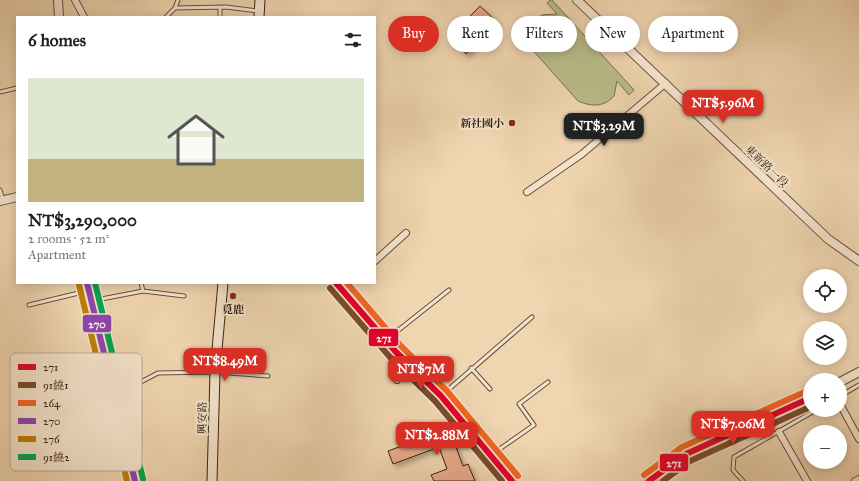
<!DOCTYPE html>
<meta charset="utf-8">
<style>
:root{--surface:#fff;--page:#f6f6f6;--text:#222;--muted:#767676;--accent:#d93025}
body{margin:0;font-family:"IM FELL Great Primer","Noto Serif TC",serif;background:var(--page);color:var(--text);height:100vh;display:flex;flex-direction:column;font-size:15px;white-space:nowrap}
*{box-sizing:border-box;margin:0}
p{font-size:13px;color:var(--muted)}
.icon{flex:none;width:22px;height:22px;fill:none;stroke:currentColor;stroke-width:2;stroke-linecap:round;stroke-linejoin:round}
.map{position:relative;flex:1;overflow:hidden}
.sheet{position:absolute;left:16px;top:16px;width:360px;height:268px;display:flex;flex-direction:column;background:var(--surface);border-radius:0px;box-shadow:0 2px 10px #0003}
.sheet>*{flex:none}
.hud{position:absolute;left:388px;top:16px;width:380px;height:36px;display:flex;gap:8px}
.controls{position:absolute;left:803px;top:269px;display:grid;gap:8px}
.controls a{display:grid;place-items:center;width:44px;height:44px;border-radius:50%;background:var(--surface);box-shadow:0 2px 10px #0003;font-size:20px}
.price{position:absolute;translate:-50% -34px;padding:0 9px;border-radius:8px;background:var(--accent);color:#fff;font-size:13px;line-height:26px;filter:drop-shadow(0 1px 2px #0008)}
.price::after{content:'';position:absolute;left:50%;top:24px;width:12px;height:9px;margin-left:-6px;background:inherit;clip-path:polygon(0 0,100% 0,50% 100%)}
.price.current{background:#222;color:#fff}
ul{padding:0;list-style:none}
li{display:grid;align-content:center;gap:8px;height:212px;padding:0 12px}
li span{display:grid;place-items:center;height:124px;border-radius:0px;color:#555}
li>.icon{margin-inline-start:auto}
span .icon{width:72px;height:72px;fill:#fffc;stroke-width:1}
li b{font-size:17px}
h2{display:flex;justify-content:space-between;align-items:center;height:48px;padding:0 12px;font-size:17px}
.chip{padding:0 14px;border-radius:18px;background:var(--surface);box-shadow:0 2px 10px #0003;font-size:14px;line-height:36px}
.chip.current{background:var(--accent);color:#fff}
.map>svg:first-child{display:block}
.green{fill:#b9bd8b;stroke:#786f51}
.building{fill:#e8a989;stroke:#382117;filter:url(#shadow)}
.lines{fill:none;stroke-linecap:round;stroke-linejoin:round}
.service-casing{stroke:#664e3d;stroke-width:5}
.minor-casing{stroke:#664e3d;stroke-width:8}
.tertiary-casing{stroke:#664e3d;stroke-width:10}
.secondary-casing{stroke:#382117;stroke-width:11}
.service{stroke:#f5e4cc;stroke-width:3}
.minor{stroke:#f5e4cc;stroke-width:6}
.tertiary{stroke:#f5e4cc;stroke-width:8}
.secondary{stroke:#f5e4cc;stroke-width:9}
.bus-1-casing{stroke:#f5e4cc;stroke-width:9}
.bus-2-casing{stroke:#f5e4cc;stroke-width:9}
.bus-3-casing{stroke:#f5e4cc;stroke-width:9}
.bus-4-casing{stroke:#f5e4cc;stroke-width:9}
.bus-5-casing{stroke:#f5e4cc;stroke-width:9}
.bus-6-casing{stroke:#f5e4cc;stroke-width:9}
.bus-1{stroke:#e4002b;stroke-width:6}
.bus-2{stroke:#7a4b2a;stroke-width:6}
.bus-3{stroke:#f26522;stroke-width:6}
.bus-4{stroke:#8e44ad;stroke-width:6}
.bus-5{stroke:#be7e07;stroke-width:6}
.bus-6{stroke:#00a651;stroke-width:6}
.poi-dot{fill:#8f2418;stroke:#f5e4cc;stroke-width:1.5}
.labels{text-anchor:middle;stroke-width:4;stroke-linejoin:round;paint-order:stroke}
.poi-label{font-size:11px;font-weight:bold;fill:#382117;stroke:#f5e4cc;text-anchor:end}
.street-label{font-size:11px;fill:#382117;stroke:#f5e4cc}
.key{fill:#f5e4cc;stroke:#bcaa96;stroke-width:1}
.key-label{font-size:11px;fill:#382117}
.line-badge{stroke:#f5e4cc;stroke-width:1.5}
.badge-label{font-size:11px;text-anchor:middle;font-weight:bold;fill:#fff}
</style>
<div class="map">
<svg width="859" height="481" viewBox="0 0 859 481">
<defs>
<filter id="shadow"><feDropShadow dx="3.5" dy="3.5" stdDeviation="2" flood-color="#0004"/></filter>
</defs>
<rect width="100%" height="100%" fill="#efd5b0"/>
<filter id="stains"><feTurbulence type="fractalNoise" baseFrequency=".005" numOctaves="4"/><feColorMatrix values="0 0 0 0 .2 0 0 0 0 .09 0 0 0 0 .02 0 0 0 .5 -.17"/></filter>
<radialGradient id="worn" r=".72"><stop offset=".6" stop-color="#630" stop-opacity="0"/><stop offset="1" stop-color="#630" stop-opacity=".3"/></radialGradient>
<!-- green -->
<path class="green" d="M 550,0 L 552,0 L 634,90 L 629,95 L 617,81 L 614,96 C 604,107 592,107 578,101 L 530,47 L 528,40 L 532,22 L 542,15 L 557,14 L 547,3 Z"/>
<!-- building -->
<path class="building" d="M 480,6 L 497,22 L 466,54 L 449,38 Z
M 449,428 L 463,466 L 468,464 L 475,481 L 434,481 L 431,475 L 447,469 L 439,447 L 393,464 L 388,451 L 410,443 L 410,441 L 418,437 L 419,440 Z"/>
<g class="lines">
<defs>
<path id="service" d="M 175,8 L 178,0
M 166,17 L 175,8 L 226,7 L 258,11
M 220,17 L 220,7
M 0,92 L 17,88
M 0,190 L 3,200
M 141,283 L 143,291
M 91,301 L 143,291 L 184,296
M 29,305 L 87,291
M 386,340 L 449,290
M 61,357 L 72,409
M 471,368 L 490,389
M 441,396 L 532,317
M 840,396 L 859,385
M 32,439 L 64,414 L 113,389 L 137,384 L 158,373 L 215,372 L 268,376
M 491,455 L 534,425 L 519,404 L 548,382
M 743,481 L 733,470 L 734,457 L 816,410"/>
<path id="minor" d="M 75,0 L 84,17
M 527,192 L 582,154 L 666,83
M 375,261 L 406,233
M 342,289 L 349,283
M 395,351 L 397,380
M 840,404 L 859,439
M 779,432 L 807,481
M 855,481 L 859,479"/>
<path id="tertiary" d="M 58,0 L 59,17
M 577,0 L 828,239 L 859,261
M 0,201 L 17,197
M 87,283 L 135,481
M 336,283 L 395,351 L 441,396 L 512,481
M 840,382 L 859,372
M 649,481 L 686,454 L 810,398"/>
<path id="secondary" d="M 259,17 L 260,0
M 212,481 L 215,372 L 223,283"/>
</defs>
<!-- service casing -->
<use href="#service" class="service-casing"/>
<!-- minor casing -->
<use href="#minor" class="minor-casing"/>
<!-- tertiary casing -->
<use href="#tertiary" class="tertiary-casing"/>
<!-- secondary casing -->
<use href="#secondary" class="secondary-casing"/>
<!-- service -->
<use href="#service" class="service"/>
<!-- minor -->
<use href="#minor" class="minor"/>
<!-- tertiary -->
<use href="#tertiary" class="tertiary"/>
<!-- secondary -->
<use href="#secondary" class="secondary"/>
<defs>
<path id="bus-1" d="M 336,283 L 395,351 L 441,396 L 512,481
M 649,481 L 686,454 L 810,398"/>
<path id="bus-2" d="M 330,288 L 389,356 L 435,401 L 502,481
M 663,481 L 690,461 L 810,407"/>
<path id="bus-3" d="M 347,283 L 401,346 L 447,391 L 518,476
M 644,475 L 682,447 L 807,391"/>
<path id="bus-4" d="M 87,283 L 135,481"/>
<path id="bus-5" d="M 79,285 L 127,481"/>
<path id="bus-6" d="M 95,283 L 143,479"/>
</defs>
<!-- bus-1 casing -->
<use href="#bus-1" class="bus-1-casing"/>
<!-- bus-2 casing -->
<use href="#bus-2" class="bus-2-casing"/>
<!-- bus-3 casing -->
<use href="#bus-3" class="bus-3-casing"/>
<!-- bus-4 casing -->
<use href="#bus-4" class="bus-4-casing"/>
<!-- bus-5 casing -->
<use href="#bus-5" class="bus-5-casing"/>
<!-- bus-6 casing -->
<use href="#bus-6" class="bus-6-casing"/>
<!-- bus-1 -->
<use href="#bus-1" class="bus-1"/>
<!-- bus-2 -->
<use href="#bus-2" class="bus-2"/>
<!-- bus-3 -->
<use href="#bus-3" class="bus-3"/>
<!-- bus-4 -->
<use href="#bus-4" class="bus-4"/>
<!-- bus-5 -->
<use href="#bus-5" class="bus-5"/>
<!-- bus-6 -->
<use href="#bus-6" class="bus-6"/>
</g>
<!-- markers -->
<g class="poi-dot">
<circle cx="512" cy="123" r="4"/>
<circle cx="233" cy="296" r="4"/>
</g>
<g class="labels">
<!-- poi labels -->
<g class="poi-label">
<text x="504" y="127">新社國小</text>
<text x="233" y="313" text-anchor="middle">覓鹿</text>
</g>
<!-- street labels -->
<g class="street-label">
<text transform="translate(767 166) rotate(44)" y="4">東新路一段</text>
<text transform="translate(202 418) rotate(-89)" y="4">興安路</text>
</g>
</g>
<!-- legend -->
<rect x="10" y="353" width="132" height="118" rx="6" class="key"/>
<rect x="18" y="364" width="18" height="6" fill="#e4002b"/>
<rect x="18" y="382" width="18" height="6" fill="#7a4b2a"/>
<rect x="18" y="400" width="18" height="6" fill="#f26522"/>
<rect x="18" y="418" width="18" height="6" fill="#8e44ad"/>
<rect x="18" y="436" width="18" height="6" fill="#be7e07"/>
<rect x="18" y="454" width="18" height="6" fill="#00a651"/>
<g class="key-label">
<text x="43" y="371">271</text>
<text x="43" y="389">91繞1</text>
<text x="43" y="407">264</text>
<text x="43" y="425">270</text>
<text x="43" y="443">276</text>
<text x="43" y="461">91繞2</text>
</g>
<g class="line-badge">
<rect x="82" y="314" width="30" height="19" rx="4" fill="#8e44ad"/>
<rect x="368" y="328" width="31" height="19" rx="4" fill="#e4002b"/>
<rect x="659" y="453" width="30" height="19" rx="4" fill="#e4002b"/>
</g>
<g class="badge-label">
<text x="97" y="328">270</text>
<text x="384" y="342">271</text>
<text x="674" y="467">271</text>
</g>
<rect width="100%" height="100%" filter="url(#stains)"/>
<rect width="100%" height="100%" fill="url(#worn)"/>
</svg>
<div class="controls">
<a><svg class="icon" aria-label="locate" viewBox="0 0 24 24"><circle cx="12" cy="12" r="6"/><path d="M12 2v4M12 18v4M2 12h4M18 12h4"/></svg></a>
<a><svg class="icon" aria-label="layers" viewBox="0 0 24 24"><path d="M12 4l9 5-9 5-9-5zM3 14l9 5 9-5"/></svg></a>
<a>+</a>
<a>−</a>
</div>
<b class="price" style="left:723px;top:124px">NT$5.96M</b>
<b class="price current" style="left:604px;top:147px">NT$3.29M</b>
<b class="price" style="left:225px;top:382px">NT$8.49M</b>
<b class="price" style="left:421px;top:390px">NT$7M</b>
<b class="price" style="left:733px;top:445px">NT$7.06M</b>
<b class="price" style="left:437px;top:456px">NT$2.88M</b>
<div class="hud">
<a class="chip current">Buy</a>
<a class="chip">Rent</a>
<a class="chip">Filters</a>
<a class="chip">New</a>
<a class="chip">Apartment</a>
</div>
<section class="sheet">
<h2>6 homes<svg class="icon" aria-label="filters" viewBox="0 0 24 24"><path d="M4 7h16M4 17h16"/><circle cx="9" cy="7" r="2"/><circle cx="15" cy="17" r="2"/></svg></h2>
<ul>
<li><span style="background:linear-gradient(#dfe7d0 65%,#c2b280 0)"><svg class="icon" aria-label="home" viewBox="0 0 24 24"><path d="M3 11l9-7 9 7M6 9v11h12V9"/></svg></span><div><b>NT$3,290,000</b><p>2 rooms · 52 m²</p><p>Apartment</p></div></li>
</ul>
</section>
</div>
